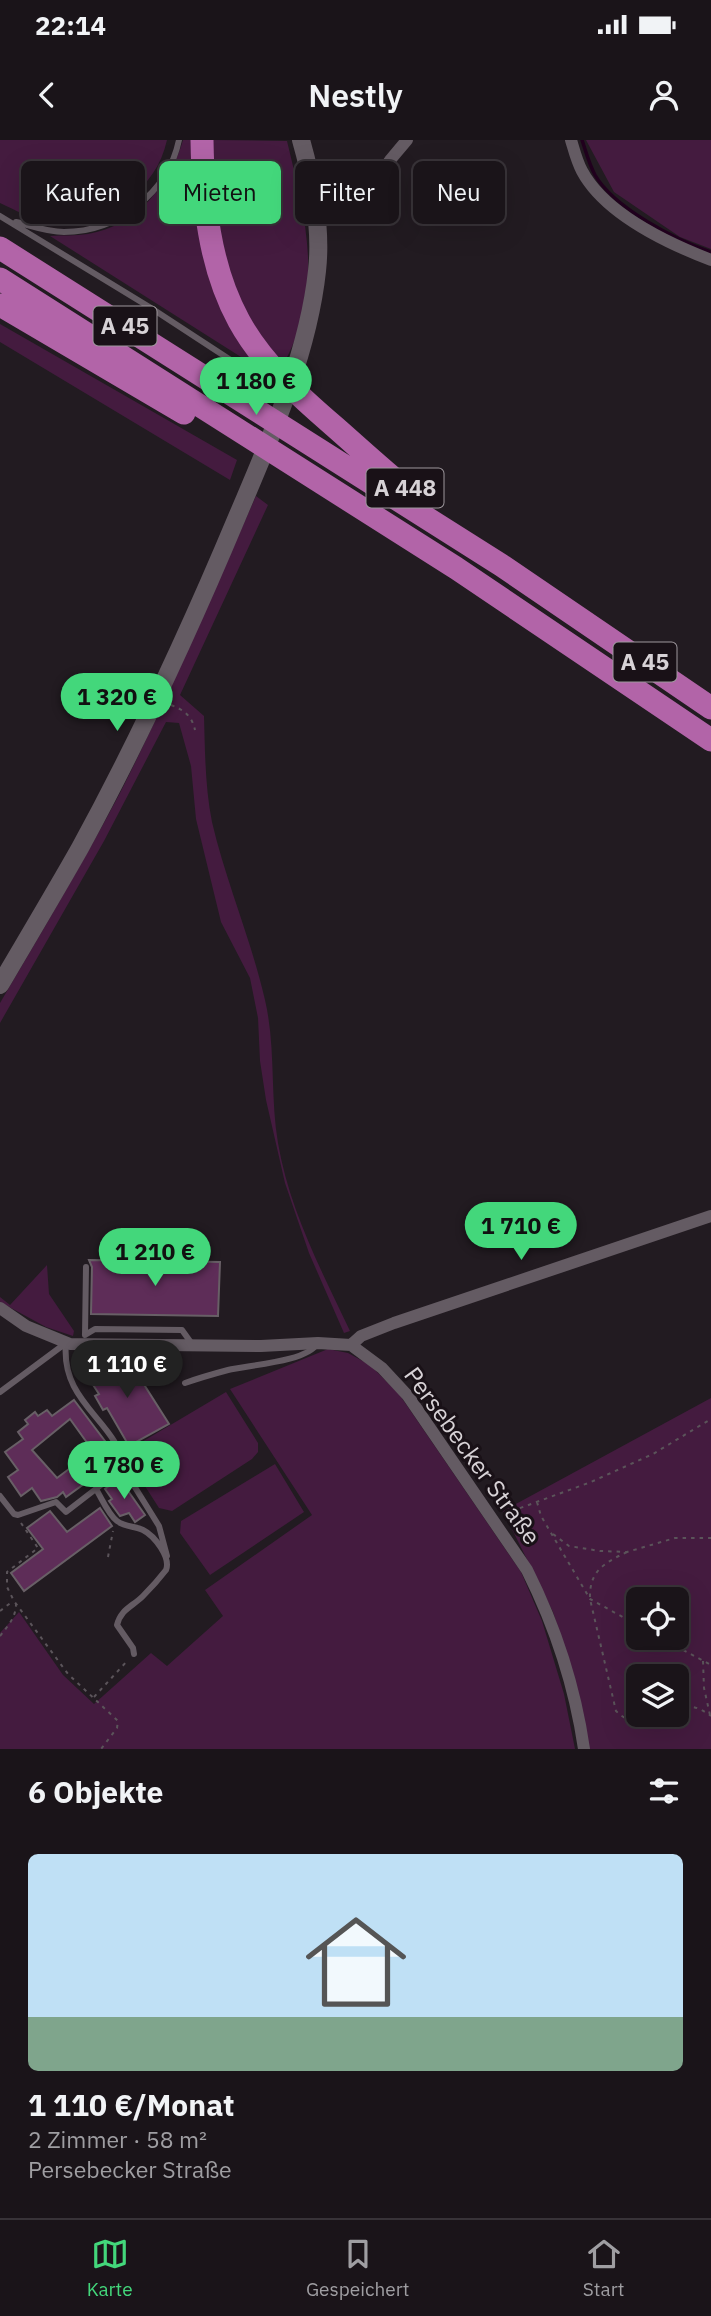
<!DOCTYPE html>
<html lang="de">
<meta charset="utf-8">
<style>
:root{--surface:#1a1419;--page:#231d22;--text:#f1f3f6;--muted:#9f9ea2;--line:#383338;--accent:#43d77b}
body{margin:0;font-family:"IBM Plex Sans",sans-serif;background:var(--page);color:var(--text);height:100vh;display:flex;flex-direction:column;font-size:26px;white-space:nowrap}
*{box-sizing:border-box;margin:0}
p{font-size:23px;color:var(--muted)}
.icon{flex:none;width:38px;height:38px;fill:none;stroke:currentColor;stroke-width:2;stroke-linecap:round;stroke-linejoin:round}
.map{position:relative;height:1609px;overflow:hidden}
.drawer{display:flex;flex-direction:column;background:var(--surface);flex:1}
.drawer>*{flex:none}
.top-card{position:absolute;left:21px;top:21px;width:670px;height:63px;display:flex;gap:14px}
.buttons{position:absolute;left:626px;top:1447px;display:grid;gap:14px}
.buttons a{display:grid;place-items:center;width:63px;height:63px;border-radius:10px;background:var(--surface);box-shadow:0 7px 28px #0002,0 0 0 2px var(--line);font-size:35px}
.price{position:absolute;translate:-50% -60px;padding:0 16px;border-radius:24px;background:var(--accent);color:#111;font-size:23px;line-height:46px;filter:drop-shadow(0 2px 4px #0008)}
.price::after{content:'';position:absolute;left:50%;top:42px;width:21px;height:16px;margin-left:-10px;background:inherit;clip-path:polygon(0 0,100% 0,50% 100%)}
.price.current{background:#222;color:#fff}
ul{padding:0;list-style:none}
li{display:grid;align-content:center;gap:14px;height:371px;padding:0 28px}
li+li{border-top:2px solid var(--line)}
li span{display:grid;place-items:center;height:217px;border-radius:10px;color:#555}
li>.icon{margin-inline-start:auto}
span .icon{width:126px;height:126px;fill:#fffc;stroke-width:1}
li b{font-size:30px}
h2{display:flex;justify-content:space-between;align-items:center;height:84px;padding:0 28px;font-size:30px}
.pill{padding:0 24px;border-radius:10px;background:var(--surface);box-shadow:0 7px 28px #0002,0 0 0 2px var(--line);font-size:24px;line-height:63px}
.pill.current{background:var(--accent);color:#111}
.status{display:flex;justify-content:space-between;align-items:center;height:49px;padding:0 35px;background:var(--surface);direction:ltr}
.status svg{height:19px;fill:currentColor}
header{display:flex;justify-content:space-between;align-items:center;height:91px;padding:0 28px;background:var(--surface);font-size:32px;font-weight:600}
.dock{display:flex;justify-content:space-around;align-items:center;height:98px;border-top:2px solid var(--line);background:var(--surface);font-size:19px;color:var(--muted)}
.dock a{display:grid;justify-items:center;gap:4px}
.dock .current{color:var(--accent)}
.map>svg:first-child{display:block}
.green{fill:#441b3f;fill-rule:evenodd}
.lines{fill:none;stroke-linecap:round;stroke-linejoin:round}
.stream{stroke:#20001d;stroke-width:3.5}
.building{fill:#5e2d58;stroke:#685f66;stroke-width:2;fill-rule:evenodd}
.path{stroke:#5b545a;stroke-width:2;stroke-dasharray:3.5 5;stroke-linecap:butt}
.lane{stroke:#645b63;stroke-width:6}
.street{stroke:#645b63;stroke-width:12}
.secondary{stroke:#645b63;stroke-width:18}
.highway{stroke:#b264a8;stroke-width:23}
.labels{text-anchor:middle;stroke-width:6;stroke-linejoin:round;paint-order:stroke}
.shield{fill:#191117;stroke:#9e989d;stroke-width:2}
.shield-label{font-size:23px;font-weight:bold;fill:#d7d2d6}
.street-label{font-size:24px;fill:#d7d2d6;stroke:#191117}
</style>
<div class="status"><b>22:14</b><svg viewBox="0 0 49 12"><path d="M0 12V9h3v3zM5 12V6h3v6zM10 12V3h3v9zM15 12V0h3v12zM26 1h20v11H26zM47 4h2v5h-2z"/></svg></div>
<header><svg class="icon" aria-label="back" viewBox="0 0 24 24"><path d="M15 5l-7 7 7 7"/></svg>Nestly<svg class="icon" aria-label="person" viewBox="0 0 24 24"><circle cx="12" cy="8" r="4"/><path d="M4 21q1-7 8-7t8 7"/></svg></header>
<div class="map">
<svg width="711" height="1609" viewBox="0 0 711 1609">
<rect width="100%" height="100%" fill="#221b21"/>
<!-- green -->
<path class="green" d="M 0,0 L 167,0 C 154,60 92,88 35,77 C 23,75 11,68 0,63 Z
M 183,0 L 194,0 L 194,35 L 268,234 L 50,96 C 62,95 75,96 88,94 C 136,86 170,45 183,0 Z
M 213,0 L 287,1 C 306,80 325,149 283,225 L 258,195 L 237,156 L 221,111 L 213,62 Z
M 586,0 L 711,0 L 711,109 L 680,97 L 614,52 Z
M 0,184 L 237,320 L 230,340 L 0,202 Z
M 256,356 L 268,365 L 180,555 L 204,576 C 205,610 205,647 212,682 C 226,742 251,799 265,860 C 276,907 270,956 278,1003 C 289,1069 322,1132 350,1191 L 344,1193 L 309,1113 L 285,1043 L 266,960 L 260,921 L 258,878 L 250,838 L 221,782 L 196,679 L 191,626 L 179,583 L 166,582 L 104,701 L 0,883 L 0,863 C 41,793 83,723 121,651 C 170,554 212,454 256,356 Z
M 47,1125 L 49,1154 L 74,1191 L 73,1196 L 46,1187 L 0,1162 L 0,1157 L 10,1165 Z
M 328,1209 L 348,1213 L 370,1225 L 399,1254 L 521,1432 L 542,1481 L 564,1554 L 575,1609 L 0,1609 L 0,1493 L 19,1472 L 63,1535 L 94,1564 L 151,1513 L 167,1526 L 223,1476 L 205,1450 L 312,1375 L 230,1249 Z
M 226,1252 L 258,1303 L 258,1312 L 252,1319 L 172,1371 L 159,1368 L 127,1318 L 130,1309 Z
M 711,1258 L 711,1609 L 589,1609 L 570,1526 L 553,1472 L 503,1371 ZM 639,1460 L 677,1460 L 677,1498 L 639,1498 ZM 639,1536 L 677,1536 L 677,1575 L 639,1575 Z
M 275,1324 L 304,1372 L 210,1435 L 180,1393 L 181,1381 Z"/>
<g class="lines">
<!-- stream -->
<path class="stream" d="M 582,0 C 586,12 589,24 595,35 C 614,68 676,100 711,112"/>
</g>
<!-- building -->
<path class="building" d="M 89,1120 L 220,1122 L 218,1176 L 91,1174 L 92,1127 Z
M 124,1213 L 169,1284 L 129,1306 L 107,1268 L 103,1270 L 95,1256 L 99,1254 L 88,1237 Z
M 74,1260 L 114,1313 L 116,1320 L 109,1325 L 112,1329 L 98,1340 L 95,1336 L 66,1357 L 63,1352 L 57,1357 L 41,1361 L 32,1348 L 21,1356 L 8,1337 L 18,1330 L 5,1312 L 23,1299 L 18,1292 L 28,1284 L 25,1280 L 35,1272 L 38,1276 L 47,1270 L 52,1276 ZM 70,1279 L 93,1311 L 57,1338 L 32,1310 Z
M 119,1338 L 145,1375 L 135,1382 L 129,1373 L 120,1376 L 109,1361 L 112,1359 L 105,1349 Z
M 100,1368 L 112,1386 L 24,1451 L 11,1433 L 43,1409 L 27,1388 L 50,1371 L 67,1392 Z"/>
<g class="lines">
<!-- path -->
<path class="path" d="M 171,565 C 184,570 192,576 195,590
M 537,1362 L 541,1376 L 590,1459 L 639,1486
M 504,1374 L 591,1342 L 653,1314 L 711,1279
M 21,1383 L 38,1408 L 7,1432 L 7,1447 L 14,1461 L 68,1534 L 118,1581 L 117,1588 L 101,1609
M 553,1394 L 569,1406 L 600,1411 L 627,1412 L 675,1398 L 711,1398
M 627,1412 C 604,1423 589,1431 590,1459 L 616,1571 C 629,1584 640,1582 656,1575
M 108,1417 L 113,1391
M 0,1471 L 13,1461
M 0,1496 C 8,1486 16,1477 16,1464
M 661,1498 L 711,1525
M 703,1521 L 704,1548 L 710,1575
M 94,1557 L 128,1520
M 677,1568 C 691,1564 700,1568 711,1576"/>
<!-- lane -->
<path class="lane" d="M 0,76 L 151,168 L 284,255
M 16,82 C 32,86 47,92 64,92 C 117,92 168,53 179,0
M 85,1195 L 95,1189 L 182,1190 L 192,1204
M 85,1195 L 86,1127
M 185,1243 C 199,1238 213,1234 228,1230 C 248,1225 306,1222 317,1204
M 0,1252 L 66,1203
M 123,1328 L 159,1386 L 167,1416
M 96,1349 C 102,1359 108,1374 117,1381 C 125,1387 135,1386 143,1390 C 155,1396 171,1418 166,1430 C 159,1439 151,1448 143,1456 C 132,1467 121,1469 117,1485 L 133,1508 L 134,1514
M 0,1356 L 14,1374 L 18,1375 L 56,1362 L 66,1372 L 123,1328 C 120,1282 60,1265 66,1203"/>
<!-- street -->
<path class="street" d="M 571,0 C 574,10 577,22 582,31 C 605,74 667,103 711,120
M 316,75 L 348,71 L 360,64 L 391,19 L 407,0
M 0,1168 L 26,1186 L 70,1204 L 261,1206 L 318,1203 L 351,1205 L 382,1228 L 408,1256 L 527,1430 C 555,1486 575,1547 584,1609
M 351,1205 L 361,1196 L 394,1183 L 711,1076"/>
<!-- secondary -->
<path class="secondary" d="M 0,845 C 27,799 54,754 80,708 C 139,600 190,489 237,377 C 270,299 308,215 317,131 C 322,87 313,42 301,0"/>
<!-- highway -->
<path class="highway" d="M 202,0 C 203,62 209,126 239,181 C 262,223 299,256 335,287 C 360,309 385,332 411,353
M 0,108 L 501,425 L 711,568
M 0,139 L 456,428 L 711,600
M 0,165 L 184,273"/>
</g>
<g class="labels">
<!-- shield labels -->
<g class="shield">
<rect x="93.5" y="166.5" width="63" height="39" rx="5"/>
<rect x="366.5" y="328.5" width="77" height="39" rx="5"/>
<rect x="613.5" y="502.5" width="63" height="39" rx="5"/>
</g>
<g class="shield-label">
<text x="125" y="194">A 45</text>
<text x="405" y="356">A 448</text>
<text x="645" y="530">A 45</text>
</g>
<!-- street labels -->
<g class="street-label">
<text transform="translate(472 1316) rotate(54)" y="8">Persebecker Straße</text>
</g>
</g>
</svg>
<div class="buttons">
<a><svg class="icon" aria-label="locate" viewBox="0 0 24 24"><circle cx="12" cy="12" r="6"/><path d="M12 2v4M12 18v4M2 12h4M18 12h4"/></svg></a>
<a><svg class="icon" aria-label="layers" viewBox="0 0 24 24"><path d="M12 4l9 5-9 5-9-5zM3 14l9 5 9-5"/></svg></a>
</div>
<b class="price" style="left:256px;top:277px">1 180 €</b>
<b class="price" style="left:117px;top:593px">1 320 €</b>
<b class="price" style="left:521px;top:1122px">1 710 €</b>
<b class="price" style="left:155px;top:1148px">1 210 €</b>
<b class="price current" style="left:127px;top:1260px">1 110 €</b>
<b class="price" style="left:124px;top:1361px">1 780 €</b>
<div class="top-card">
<a class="pill">Kaufen</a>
<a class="pill current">Mieten</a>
<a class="pill">Filter</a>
<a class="pill">Neu</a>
</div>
</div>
<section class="drawer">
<h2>6 Objekte<svg class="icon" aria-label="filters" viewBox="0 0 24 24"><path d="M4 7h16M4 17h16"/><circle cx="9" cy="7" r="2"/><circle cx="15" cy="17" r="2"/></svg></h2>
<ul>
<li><span style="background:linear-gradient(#bfe0f5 75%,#7fa58c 0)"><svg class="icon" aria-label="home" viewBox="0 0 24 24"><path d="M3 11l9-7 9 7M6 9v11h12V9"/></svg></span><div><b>1 110 €/Monat</b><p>2 Zimmer · 58 m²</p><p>Persebecker Straße</p></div></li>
</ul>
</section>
<nav class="dock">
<a class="current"><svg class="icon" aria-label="map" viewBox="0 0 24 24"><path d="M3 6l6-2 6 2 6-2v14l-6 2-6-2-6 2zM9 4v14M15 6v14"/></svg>Karte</a>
<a><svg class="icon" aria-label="saved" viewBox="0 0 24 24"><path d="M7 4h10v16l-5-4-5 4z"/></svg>Gespeichert</a>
<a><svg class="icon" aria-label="home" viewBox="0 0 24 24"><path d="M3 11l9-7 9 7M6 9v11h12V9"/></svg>Start</a>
</nav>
